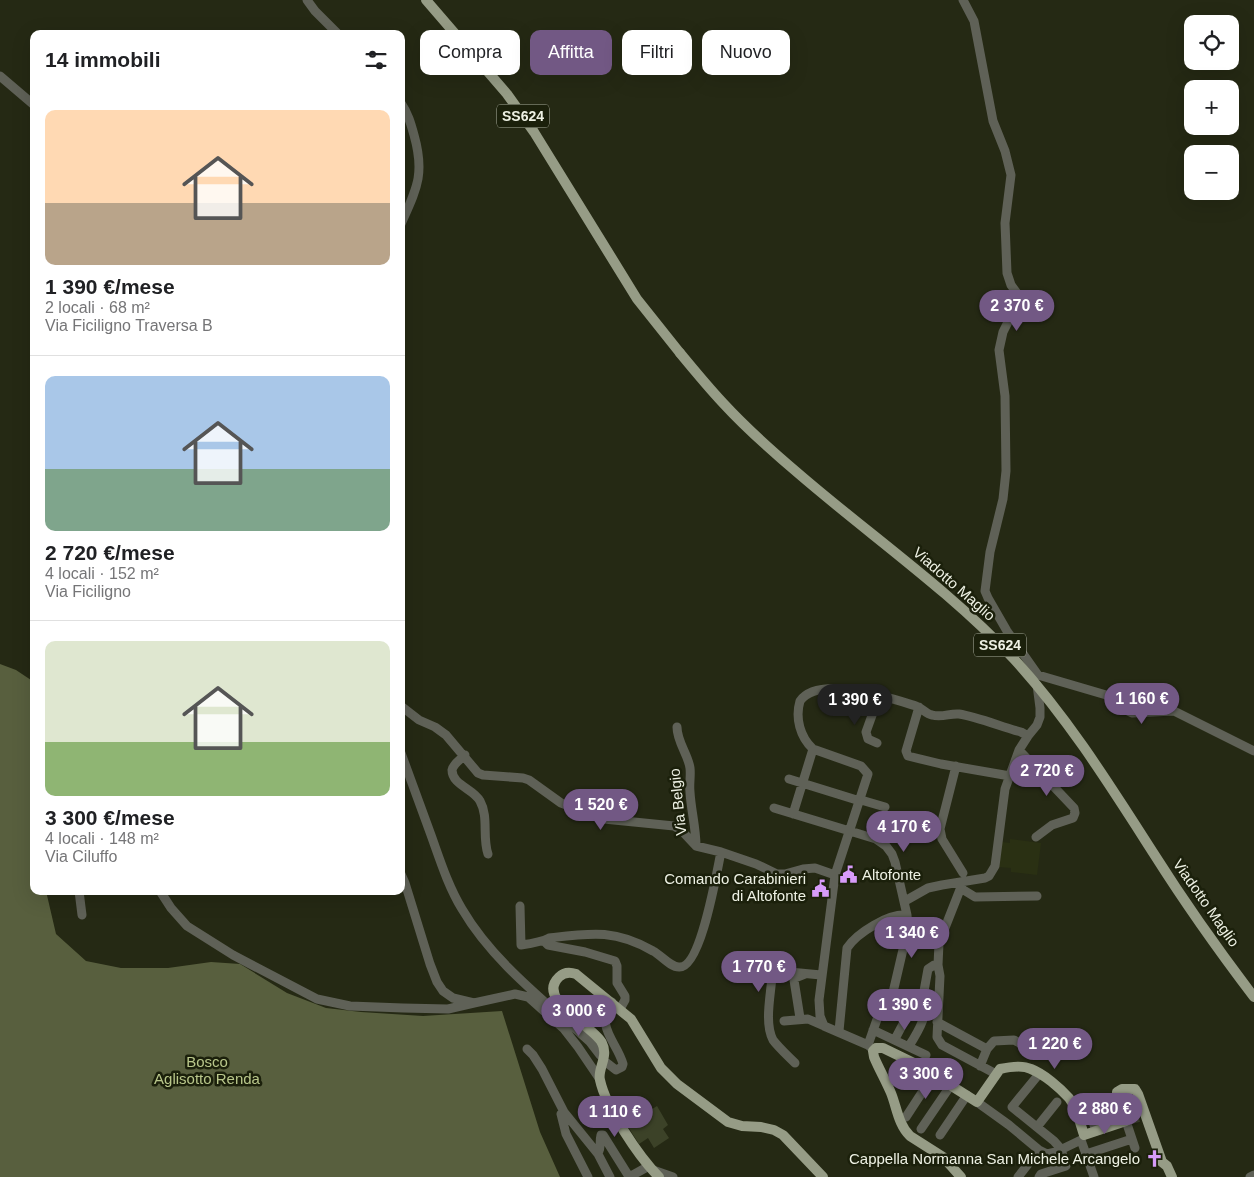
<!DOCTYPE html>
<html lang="it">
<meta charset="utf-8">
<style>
:root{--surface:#fff;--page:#f6f6f6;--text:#202124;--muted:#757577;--line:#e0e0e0;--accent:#725884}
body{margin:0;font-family:Helvetica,sans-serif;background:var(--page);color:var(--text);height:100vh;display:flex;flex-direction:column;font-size:19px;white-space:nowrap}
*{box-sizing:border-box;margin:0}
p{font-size:16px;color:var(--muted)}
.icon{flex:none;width:28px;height:28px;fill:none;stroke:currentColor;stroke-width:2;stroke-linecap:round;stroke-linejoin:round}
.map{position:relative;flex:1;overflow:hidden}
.panel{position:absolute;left:30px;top:30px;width:375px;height:865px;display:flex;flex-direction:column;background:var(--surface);border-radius:10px;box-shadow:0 5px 20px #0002}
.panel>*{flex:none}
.top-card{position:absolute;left:420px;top:30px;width:475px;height:45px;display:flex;gap:10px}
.tools{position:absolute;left:1184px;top:15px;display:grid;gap:10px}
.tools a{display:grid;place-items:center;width:55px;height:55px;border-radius:10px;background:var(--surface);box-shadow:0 5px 20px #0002;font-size:25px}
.price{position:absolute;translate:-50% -42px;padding:0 11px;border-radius:18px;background:var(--accent);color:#fff;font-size:16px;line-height:32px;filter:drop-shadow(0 1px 2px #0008)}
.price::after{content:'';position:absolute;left:50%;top:30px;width:15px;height:11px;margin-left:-8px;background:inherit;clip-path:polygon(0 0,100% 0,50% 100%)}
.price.active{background:#222;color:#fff}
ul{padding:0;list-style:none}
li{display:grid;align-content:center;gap:10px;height:265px;padding:0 15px}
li+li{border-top:1px solid var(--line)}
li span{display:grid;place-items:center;height:155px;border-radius:10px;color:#555}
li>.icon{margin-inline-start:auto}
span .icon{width:90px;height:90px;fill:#fffc;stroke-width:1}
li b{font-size:21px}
h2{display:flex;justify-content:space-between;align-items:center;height:60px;padding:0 15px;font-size:21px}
.pill{padding:0 18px;border-radius:10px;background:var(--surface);box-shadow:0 5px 20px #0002;font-size:18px;line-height:45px}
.pill.active{background:var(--accent);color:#fff}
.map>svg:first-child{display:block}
.built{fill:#2a3013}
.green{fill:#3c4228}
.forest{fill:#585f3e}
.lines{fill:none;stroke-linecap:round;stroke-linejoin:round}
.minor-tunnel{stroke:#434733;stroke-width:9;stroke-dasharray:9 4.5;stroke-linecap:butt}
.minor{stroke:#5f6157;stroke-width:9}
.major{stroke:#969c86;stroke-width:10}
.major-bridge{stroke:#969c86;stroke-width:10}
.labels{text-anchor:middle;stroke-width:5;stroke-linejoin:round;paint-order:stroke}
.shield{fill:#1b200b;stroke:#afb2a3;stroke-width:1}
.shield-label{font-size:14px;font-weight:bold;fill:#eef1e4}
.street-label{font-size:15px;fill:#eef1e4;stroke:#1b200b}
.poi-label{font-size:15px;fill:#eef1e4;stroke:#1b200b;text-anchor:end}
.park-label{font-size:15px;fill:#b9c78b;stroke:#1b200b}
</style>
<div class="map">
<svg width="1254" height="1177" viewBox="0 0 1254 1177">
<rect width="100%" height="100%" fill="#252914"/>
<!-- built -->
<path class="built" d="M 1010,839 L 1041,843 L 1037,875 L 1011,872 L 1011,868 L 999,867 L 1002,842 L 1010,843 Z"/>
<!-- green -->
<path class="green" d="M 657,1106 L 668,1125 L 663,1129 L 669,1138 L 654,1148 L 648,1138 L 639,1144 L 627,1125 Z"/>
<!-- forest -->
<path class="forest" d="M 0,664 L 16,670 L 34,682 L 34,891 L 46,891 L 56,934 L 86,961 L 121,968 L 168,968 L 211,962 L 240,964 L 287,993 L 326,1008 L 361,1012 L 423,1016 L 502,1011 L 540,1132 L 560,1177 L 0,1177 Z"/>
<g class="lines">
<!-- minor-tunnel -->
<path class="minor-tunnel" d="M 1130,1120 L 1143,1116"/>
<!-- minor -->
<path class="minor" d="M 307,0 L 315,11 L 338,34
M 963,0 L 974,21 L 993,121 L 1005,151 L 1011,175 L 1005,223 L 1007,273 L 1011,285 L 1022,300 L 1022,305 L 1011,316 L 1003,332 L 999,350 L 1005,396 L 1006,471 L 1003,499 L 990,552 L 985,591 L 988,598 L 1007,631 L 1038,675
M 0,76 L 34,105
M 401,103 C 408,113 411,124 414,135 C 425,174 417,188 401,224
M 1038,675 L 1113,697 L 1128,711 L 1132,713 L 1174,711 L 1254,751
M 401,706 L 419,720 L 435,727 L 446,735 L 478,773 L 483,775 L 523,778 L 529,780 L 561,803 L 604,819 L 674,826 L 681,830 L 696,846 L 721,852 L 756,864 L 777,874 L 785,874 L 803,869 L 815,868 L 835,875
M 919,707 L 906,751 L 908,756 L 941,764 L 1010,776
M 677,727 C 677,742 688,754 690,768 C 691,776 689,784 690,792 C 691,810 696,828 696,846
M 877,743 L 868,739 L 866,732 L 879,696
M 1019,750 L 1074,808 L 1075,813 L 1073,818 L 1052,825 L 1036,837
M 401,753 C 411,781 421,808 431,835 C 440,860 448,886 462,909 C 493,962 545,1001 590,1042 L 600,1055
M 465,755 C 461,759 453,764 452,770 C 452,785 474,789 480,801 C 489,817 482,837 488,854
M 956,766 L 940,829 L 942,839 L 963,873
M 789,779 L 860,801
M 861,800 L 885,807
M 774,808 L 876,839 L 886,846 L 892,854 L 895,862 L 907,915 L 908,928 L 891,1001
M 793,814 L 813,749
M 401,874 L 405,883 L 430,964 L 437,982 L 443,991 L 453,998 L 474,1003 L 515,994 L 528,997 L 564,1029 L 578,1047 L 599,1078
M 963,882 L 939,943 L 938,965 L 940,976 L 937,1037 L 942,1045 L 996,1074
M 962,889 L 975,897 L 1037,896
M 79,891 L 82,915
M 160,891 L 171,908 L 187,926 L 233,955 L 317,999 L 350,1006 L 403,1008 L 448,1009 L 474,1003
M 905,901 L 928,888 L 942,885 L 985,878 L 989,876 L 995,866 L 1005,789 L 1019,750 L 1028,736 L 1037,725 L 1040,717 L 1040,708 L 1037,685
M 520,906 L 521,945 C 528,944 544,941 549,938 C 591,933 615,929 653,951 C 661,955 670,967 679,967 C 701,969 717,870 721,852
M 544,941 L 548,945 L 585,952 L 615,961 L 617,966 L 617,983 L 625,996 L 625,1000 L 620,1009
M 800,1018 L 794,980 L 795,978 L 805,974
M 784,1021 L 808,1019 L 824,1026
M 937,1022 L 987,1049
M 873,1030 L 926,1055
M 839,1031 L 847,948 C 857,933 889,913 907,915
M 895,1039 L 904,1022 L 904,1000
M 868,1045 L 882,1005 L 887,1001 L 920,997 L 924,991 L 928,969 L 934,965 L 938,965
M 909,1046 C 918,1032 931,1011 923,995
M 527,1049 L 533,1055 L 542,1069 L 564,1112 L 598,1154 L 610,1177
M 874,1050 L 868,1045 L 824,1026 L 820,1016 L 819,1000 L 835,875 L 868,774 L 861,766 L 813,749 C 800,737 795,718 800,701 C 819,674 890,698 916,706 C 922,708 926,714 932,715 C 942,718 950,713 959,714 C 978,717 1002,727 1021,732 L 1028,736
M 607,1063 L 616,1070 L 622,1067 L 623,1064 C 617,1042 594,1026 612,1002
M 795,1063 C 788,1056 779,1048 773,1040 C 764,1023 771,994 772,976 L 775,971 L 779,971 L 821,975
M 980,1066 L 987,1049 L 994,1041 L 1014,1040 L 1032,1050
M 977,1102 L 1009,1125 L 1039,1150 L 1047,1154 L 1056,1152 L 1081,1140
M 564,1112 L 561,1114 L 566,1134 L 588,1177
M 906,1117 L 934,1074
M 1130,1120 L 1126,1121 L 1135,1148
M 1037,1127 L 1057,1102
M 921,1129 L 951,1085
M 1096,1131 L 1090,1113 L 1119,1103
M 940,1135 L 967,1095
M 1081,1140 L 1094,1177
M 598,1154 C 602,1145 599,1143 601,1135 L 603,1135 L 628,1175 L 631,1176 L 649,1166
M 1086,1154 L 1132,1139
M 653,1170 L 673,1177
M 1018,1177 L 1039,1150
M 1039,1177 L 1041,1174 L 1066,1166 L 1061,1149 L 1054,1141 L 1012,1107 L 1039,1074
M 1250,1177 L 1254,1175"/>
<!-- major -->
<path class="major" d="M 426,0 L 507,94 L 534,132 L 637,299 L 680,353
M 659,1177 C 639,1157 606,1108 600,1080 C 597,1070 609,1056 602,1043 C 594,1026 535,1000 559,977 C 564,972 570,972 576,974 L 631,1019 L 661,1068 L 677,1084 L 728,1122 L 742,1126 L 761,1127 L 774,1130 L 783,1135 L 823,1177
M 961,1177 L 943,1157 L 910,1136 C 898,1124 897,1108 891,1093 C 886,1081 879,1069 874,1057 L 873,1051 L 876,1048 L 883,1048 L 920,1066 L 977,1102 L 1000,1069 C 1009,1067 1023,1065 1031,1069 C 1044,1074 1060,1088 1069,1098 C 1077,1108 1080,1123 1084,1135 L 1126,1121 L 1119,1103 L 1117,1092 L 1122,1089 L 1135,1089 L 1138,1094 L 1162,1162 L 1167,1166 L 1172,1177"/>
<!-- major-bridge -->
<path class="major-bridge" d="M 680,353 C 694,370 708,387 723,403 C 746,428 773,452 799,474 C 871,536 949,590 1014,659 C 1068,718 1111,787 1154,854 C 1185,903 1219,951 1254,997"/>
</g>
<!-- icons -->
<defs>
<symbol id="civic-bare" viewBox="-9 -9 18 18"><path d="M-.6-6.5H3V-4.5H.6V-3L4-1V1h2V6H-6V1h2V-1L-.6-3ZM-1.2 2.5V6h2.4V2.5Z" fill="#d79bf9" stroke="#1b200b" stroke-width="2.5" paint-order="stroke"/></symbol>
<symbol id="church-bare" viewBox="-9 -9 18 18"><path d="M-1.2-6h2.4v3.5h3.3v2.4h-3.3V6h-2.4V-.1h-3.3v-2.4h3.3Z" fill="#d79bf9" stroke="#1b200b" stroke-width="2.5" paint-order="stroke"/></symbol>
</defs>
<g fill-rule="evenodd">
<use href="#civic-bare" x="836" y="862" width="25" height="25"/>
<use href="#civic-bare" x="808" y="876" width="25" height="25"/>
<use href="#church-bare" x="1142" y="1146" width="25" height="25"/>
</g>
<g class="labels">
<!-- shield labels -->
<g class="shield">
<rect x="497" y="104.5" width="52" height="23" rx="4"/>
<rect x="974" y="633.5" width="52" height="23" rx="4"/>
</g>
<g class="shield-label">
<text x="523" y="121">SS624</text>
<text x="1000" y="650">SS624</text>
</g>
<!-- street labels -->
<g class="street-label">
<text transform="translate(954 584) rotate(41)" y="5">Viadotto Maglio</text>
<text transform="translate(678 802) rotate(-96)" y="5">Via Belgio</text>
<text transform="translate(1206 903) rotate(55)" y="5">Viadotto Maglio</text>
</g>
<!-- poi labels -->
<g class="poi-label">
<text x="862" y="880" text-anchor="start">Altofonte</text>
<text x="806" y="884">Comando Carabinieri<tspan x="806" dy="17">di Altofonte</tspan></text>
<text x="1140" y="1164">Cappella Normanna San Michele Arcangelo</text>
</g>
<!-- park labels -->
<g class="park-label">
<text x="207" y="1067">Bosco<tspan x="207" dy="17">Aglisotto Renda</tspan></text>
</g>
</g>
</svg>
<div class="tools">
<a><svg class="icon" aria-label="locate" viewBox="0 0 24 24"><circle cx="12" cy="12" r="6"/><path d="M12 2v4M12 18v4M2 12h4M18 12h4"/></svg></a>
<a>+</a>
<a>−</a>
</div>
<b class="price" style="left:1017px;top:332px">2 370 €</b>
<b class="price" style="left:1142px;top:725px">1 160 €</b>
<b class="price active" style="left:855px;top:726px">1 390 €</b>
<b class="price" style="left:1047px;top:797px">2 720 €</b>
<b class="price" style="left:601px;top:831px">1 520 €</b>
<b class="price" style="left:904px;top:853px">4 170 €</b>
<b class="price" style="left:912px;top:959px">1 340 €</b>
<b class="price" style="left:759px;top:993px">1 770 €</b>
<b class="price" style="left:905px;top:1031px">1 390 €</b>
<b class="price" style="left:579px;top:1037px">3 000 €</b>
<b class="price" style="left:1055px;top:1070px">1 220 €</b>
<b class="price" style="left:926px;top:1100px">3 300 €</b>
<b class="price" style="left:1105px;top:1135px">2 880 €</b>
<b class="price" style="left:615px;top:1138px">1 110 €</b>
<div class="top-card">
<a class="pill">Compra</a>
<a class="pill active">Affitta</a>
<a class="pill">Filtri</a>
<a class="pill">Nuovo</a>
</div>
<section class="panel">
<h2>14 immobili<svg class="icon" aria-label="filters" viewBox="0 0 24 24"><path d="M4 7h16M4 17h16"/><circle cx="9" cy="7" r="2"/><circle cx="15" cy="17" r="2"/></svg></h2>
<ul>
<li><span style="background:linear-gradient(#ffd9b3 60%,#b9a48a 0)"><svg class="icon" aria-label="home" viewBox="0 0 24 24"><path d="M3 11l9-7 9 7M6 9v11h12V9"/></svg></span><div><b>1 390 €/mese</b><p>2 locali · 68 m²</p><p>Via Ficiligno Traversa B</p></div></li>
<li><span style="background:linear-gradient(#a9c7e8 60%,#7fa58c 0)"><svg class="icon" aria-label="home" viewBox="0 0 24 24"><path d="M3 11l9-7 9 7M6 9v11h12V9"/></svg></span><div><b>2 720 €/mese</b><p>4 locali · 152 m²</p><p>Via Ficiligno</p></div></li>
<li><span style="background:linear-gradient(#dfe7d0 65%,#8fb573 0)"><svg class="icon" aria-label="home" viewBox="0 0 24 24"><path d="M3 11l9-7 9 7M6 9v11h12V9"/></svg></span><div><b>3 300 €/mese</b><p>4 locali · 148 m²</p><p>Via Ciluffo</p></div></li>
</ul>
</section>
</div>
